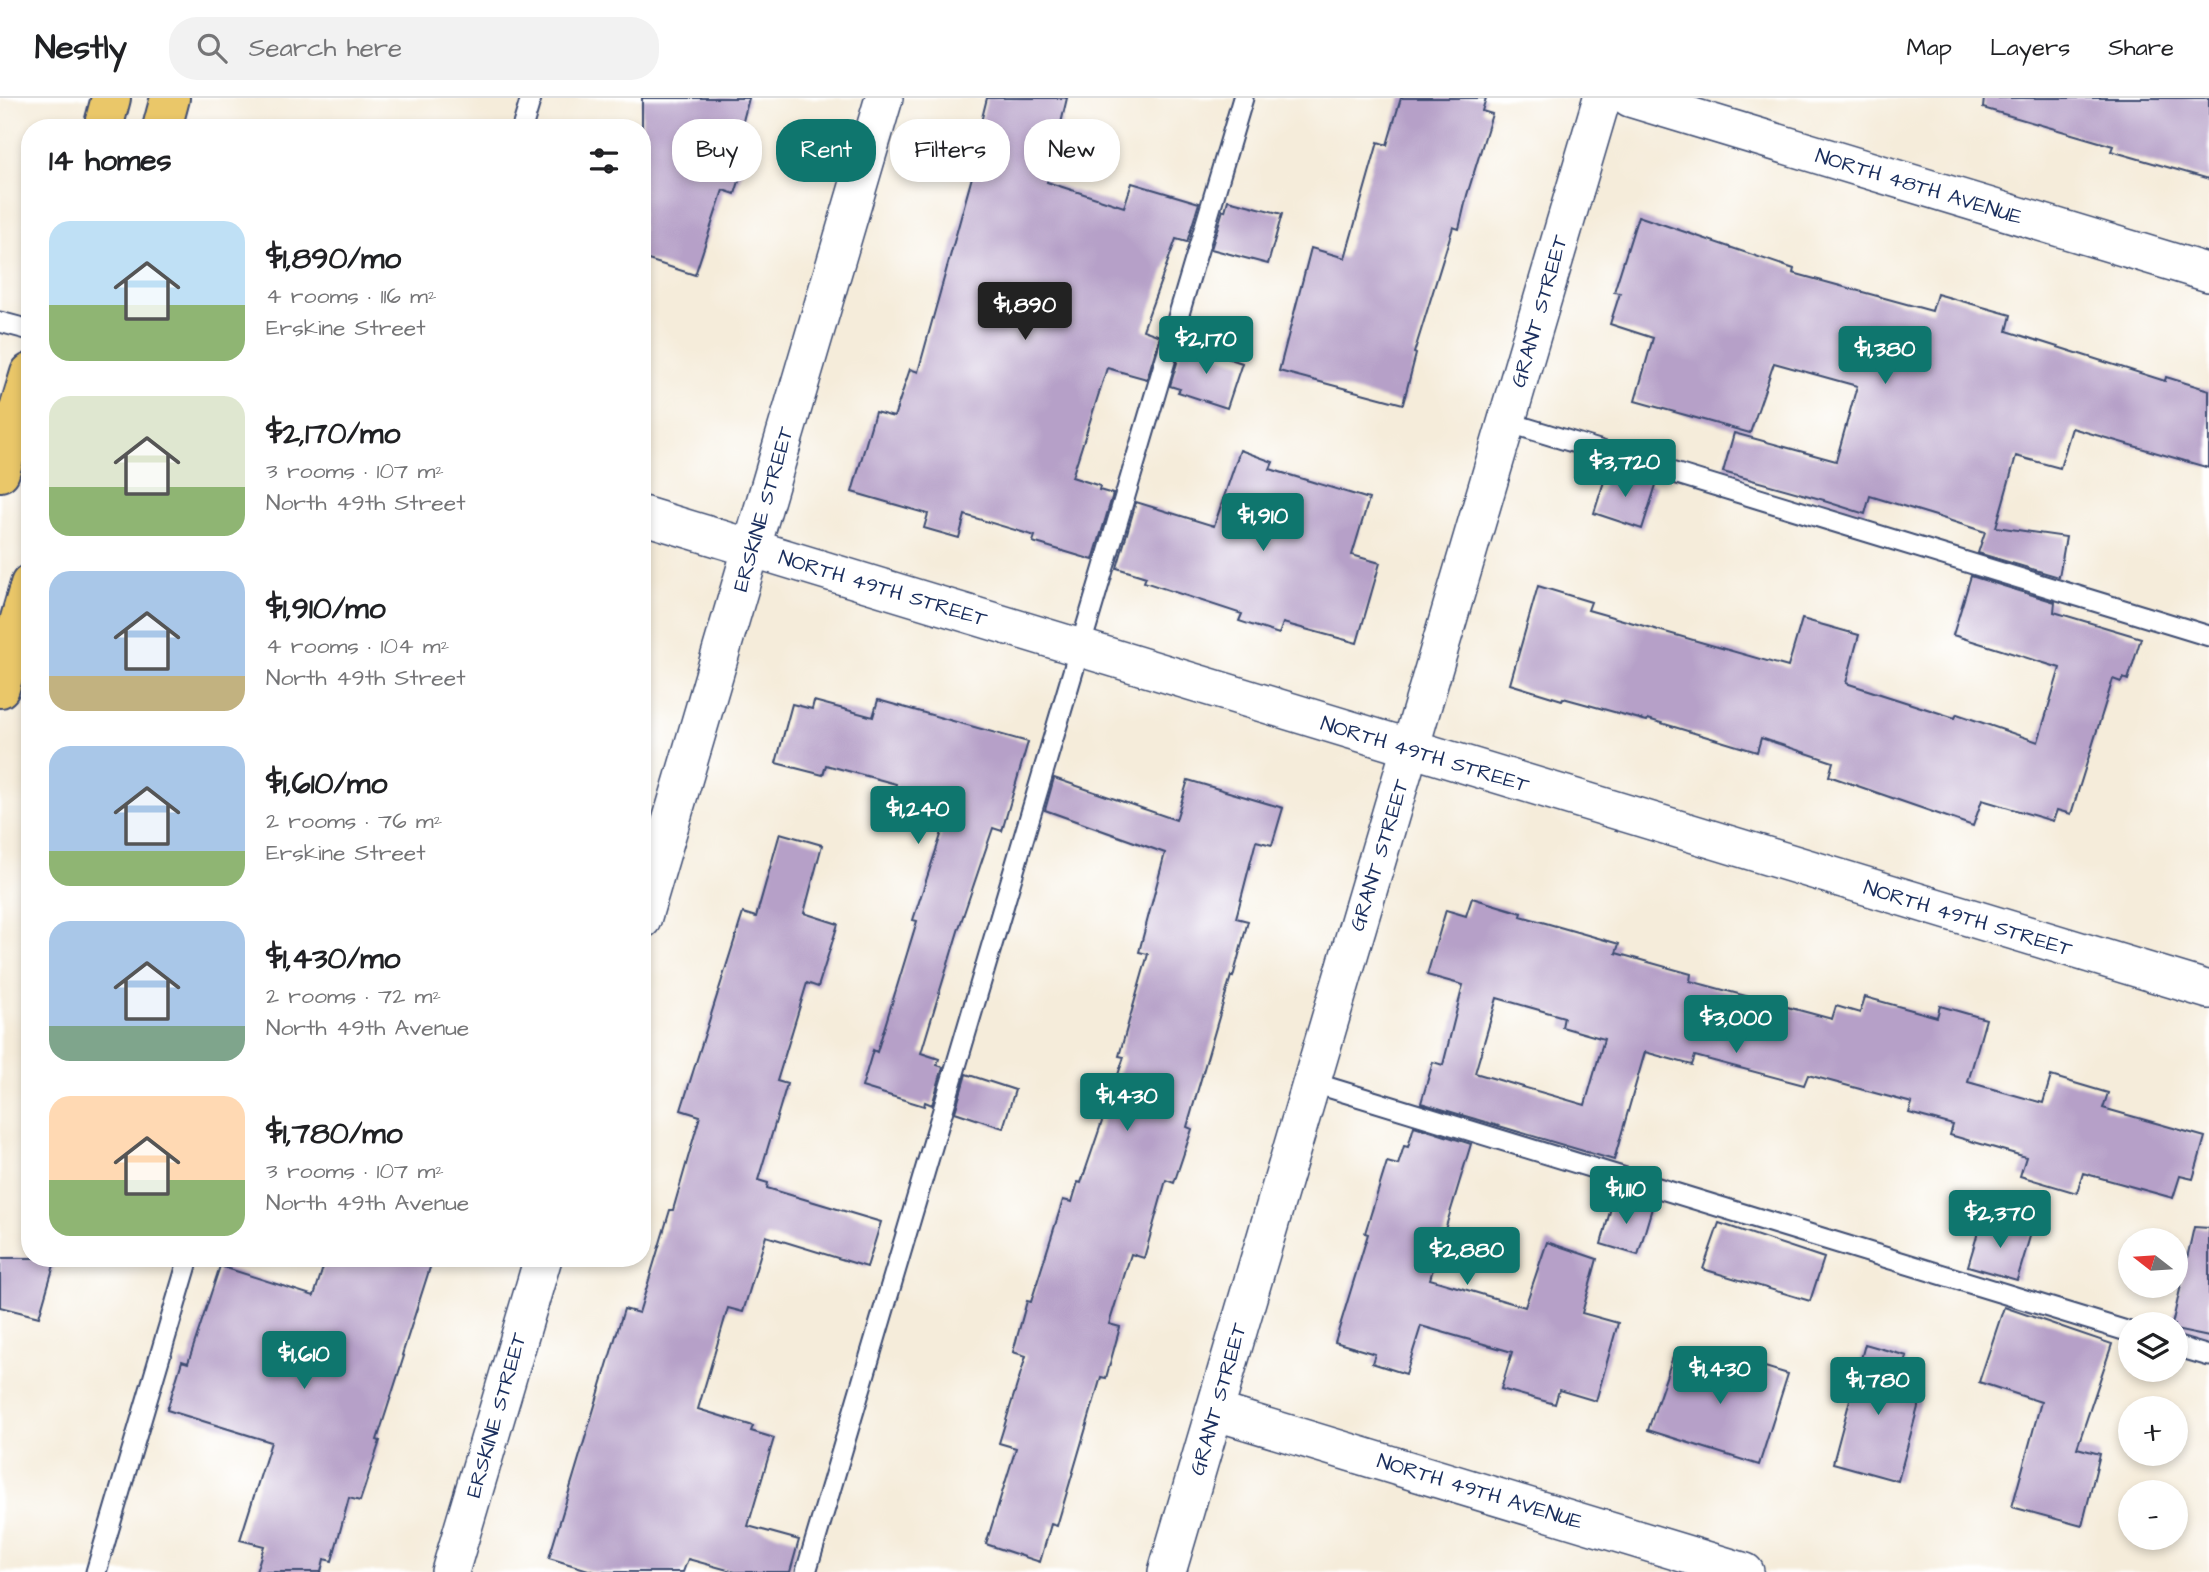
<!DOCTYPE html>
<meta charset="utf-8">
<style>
:root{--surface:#fff;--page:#f2f2f2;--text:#202124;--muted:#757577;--line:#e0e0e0;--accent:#0f766e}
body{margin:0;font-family:"Architects Daughter",sans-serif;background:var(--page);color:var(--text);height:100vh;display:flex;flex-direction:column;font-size:26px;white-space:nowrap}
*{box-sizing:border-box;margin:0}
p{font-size:23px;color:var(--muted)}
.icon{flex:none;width:38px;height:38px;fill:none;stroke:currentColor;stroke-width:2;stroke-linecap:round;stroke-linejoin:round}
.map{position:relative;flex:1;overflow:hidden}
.panel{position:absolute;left:21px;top:21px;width:630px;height:1148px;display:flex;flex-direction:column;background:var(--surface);border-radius:28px;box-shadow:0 4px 10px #0003}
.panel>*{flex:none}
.top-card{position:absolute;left:672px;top:21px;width:665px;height:63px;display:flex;gap:14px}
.needle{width:46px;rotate:287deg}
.controls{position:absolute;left:2118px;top:1130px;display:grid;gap:14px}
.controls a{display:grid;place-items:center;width:70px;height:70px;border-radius:50%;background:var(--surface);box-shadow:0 4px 10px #0003;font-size:35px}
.price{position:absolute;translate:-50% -60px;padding:0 16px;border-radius:7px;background:var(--accent);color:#fff;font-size:23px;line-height:46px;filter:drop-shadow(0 2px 4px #0008)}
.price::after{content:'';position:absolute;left:50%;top:42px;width:21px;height:16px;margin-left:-10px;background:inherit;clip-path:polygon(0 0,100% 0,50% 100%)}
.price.active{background:#222;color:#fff}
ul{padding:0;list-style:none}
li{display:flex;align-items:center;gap:21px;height:175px;padding:0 28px}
li span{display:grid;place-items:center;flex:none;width:196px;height:140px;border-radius:21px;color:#555}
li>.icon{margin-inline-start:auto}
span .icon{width:84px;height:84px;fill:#fffc;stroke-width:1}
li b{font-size:30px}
h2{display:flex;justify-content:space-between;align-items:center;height:84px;padding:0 28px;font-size:30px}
.pill{padding:0 24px;border-radius:28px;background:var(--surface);box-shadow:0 4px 10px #0003;font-size:24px;line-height:63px}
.pill.active{background:var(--accent);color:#fff}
header{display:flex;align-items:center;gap:42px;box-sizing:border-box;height:98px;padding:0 35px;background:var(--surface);border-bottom:2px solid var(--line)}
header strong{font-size:33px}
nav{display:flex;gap:38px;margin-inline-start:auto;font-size:24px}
.search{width:490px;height:63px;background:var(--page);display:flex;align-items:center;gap:18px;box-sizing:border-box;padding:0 24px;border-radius:28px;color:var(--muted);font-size:26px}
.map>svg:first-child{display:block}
.building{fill:#b6a0c8;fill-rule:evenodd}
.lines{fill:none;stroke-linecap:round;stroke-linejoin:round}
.lane-casing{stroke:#3c4b71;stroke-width:23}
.street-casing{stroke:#3c4b71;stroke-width:40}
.primary-casing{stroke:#3c4b71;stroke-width:42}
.lane{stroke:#fff;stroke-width:19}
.street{stroke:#fff;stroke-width:37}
.primary{stroke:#eac769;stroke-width:38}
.labels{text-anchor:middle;stroke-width:7;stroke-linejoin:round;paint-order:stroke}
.street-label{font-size:21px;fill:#1b2f5e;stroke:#fff}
</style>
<header>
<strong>Nestly</strong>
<div class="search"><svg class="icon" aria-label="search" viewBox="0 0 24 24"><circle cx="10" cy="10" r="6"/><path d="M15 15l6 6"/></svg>Search here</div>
<nav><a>Map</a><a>Layers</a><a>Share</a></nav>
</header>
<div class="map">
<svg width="2209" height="1474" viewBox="0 0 2209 1474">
<rect width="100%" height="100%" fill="#fff"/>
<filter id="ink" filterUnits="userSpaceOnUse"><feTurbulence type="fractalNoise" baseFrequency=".0143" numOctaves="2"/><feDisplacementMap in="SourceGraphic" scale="14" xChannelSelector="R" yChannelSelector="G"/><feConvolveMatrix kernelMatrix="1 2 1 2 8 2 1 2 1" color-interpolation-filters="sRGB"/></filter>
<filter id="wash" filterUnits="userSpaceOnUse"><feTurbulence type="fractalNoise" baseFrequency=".00686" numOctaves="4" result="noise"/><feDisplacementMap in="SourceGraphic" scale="28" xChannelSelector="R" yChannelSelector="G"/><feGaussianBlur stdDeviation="1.57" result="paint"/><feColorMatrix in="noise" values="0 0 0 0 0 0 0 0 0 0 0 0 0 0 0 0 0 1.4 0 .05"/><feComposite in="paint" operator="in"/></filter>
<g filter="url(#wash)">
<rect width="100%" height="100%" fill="#f5ecda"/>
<g id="blocks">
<!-- building -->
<path class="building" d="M 642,0 L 749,0 L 739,38 L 752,42 L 735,96 L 723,92 L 695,177 L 642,160 Z
M 987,0 L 1067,0 L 1047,84 L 1124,109 L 1132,85 L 1199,105 L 1187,144 L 1176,141 L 1143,232 L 1160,238 L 1147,281 L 1107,270 L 1072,379 L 1100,388 L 1099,392 L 1113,396 L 1093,462 L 1033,444 L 1035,438 L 965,417 L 959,440 L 924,430 L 928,416 L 852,394 L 875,314 L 894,319 L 910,271 L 918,274 L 977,61 L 972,60 Z
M 1401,0 L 1486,0 L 1482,13 L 1492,16 L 1467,97 L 1459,131 L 1453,129 L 1414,255 L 1416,256 L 1403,306 L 1279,273 L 1311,150 L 1345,160 L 1378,44 L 1387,47 Z
M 1984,0 L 2209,0 L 2209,81 L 2111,53 L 2113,48 L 1983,10 Z
M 1228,102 L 1282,116 L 1268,166 L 1211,151 L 1223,112 L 1225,113 Z
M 1638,118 L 1794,171 L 1793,175 L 1932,213 L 1937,196 L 2011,217 L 2007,233 L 2165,283 L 2166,279 L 2209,292 L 2209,370 L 2072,330 L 2060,370 L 2016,358 L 1996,429 L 2066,439 L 2059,479 L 1978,455 L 1985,434 L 1936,418 L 1870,398 L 1865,416 L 1824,403 L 1824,402 L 1723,374 L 1734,335 L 1836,363 L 1857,288 L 1774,265 L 1750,335 L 1635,303 L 1653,240 L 1610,226 L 1620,195 L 1614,194 Z
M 1183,245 L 1242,265 L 1227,310 L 1178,294 L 1180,291 L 1170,288 Z
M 1240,352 L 1273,364 L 1270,371 L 1369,401 L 1352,457 L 1380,465 L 1357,545 L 1283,525 L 1279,536 L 1239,523 L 1242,516 L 1144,484 L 1146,479 L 1117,470 L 1136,404 L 1214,428 Z
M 1608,371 L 1656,387 L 1642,431 L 1594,415 Z
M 1971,478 L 2055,504 L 2054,514 L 2141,540 L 2128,582 L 2123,580 L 2121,584 L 2113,581 L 2071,716 L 2057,712 L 2053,723 L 1982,702 L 1973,728 L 1829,678 L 1833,664 L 1761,640 L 1757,654 L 1648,621 L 1647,623 L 1563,600 L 1562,602 L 1510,586 L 1538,488 L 1591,504 L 1588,512 L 1788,569 L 1802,521 L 1859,537 L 1846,585 L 1955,620 L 1957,616 L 2038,644 L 2060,570 L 1953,537 Z
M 878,602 L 1028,644 L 1002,733 L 993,730 L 958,833 L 921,955 L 939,961 L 937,967 L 943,969 L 932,1007 L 925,1004 L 924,1008 L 862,989 L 873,952 L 877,954 L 917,823 L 913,822 L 943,731 L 937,729 L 938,727 L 888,713 L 896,686 L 826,667 L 823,677 L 776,665 L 792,606 L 812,611 L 814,603 L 873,619 Z
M 1054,680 L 1176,722 L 1188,682 L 1283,710 L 1272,747 L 1256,743 L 1236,820 L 1248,823 L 1233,879 L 1231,878 L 1187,1029 L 1192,1031 L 1174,1085 L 1166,1082 L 1144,1160 L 1131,1156 L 1109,1226 L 1120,1229 L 1106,1280 L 1101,1279 L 1057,1428 L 1051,1426 L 1040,1464 L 986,1446 L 1016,1350 L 999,1345 L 1026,1258 L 1013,1254 L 1027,1203 L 1031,1204 L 1063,1102 L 1072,1104 L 1078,1084 L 1081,1085 L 1124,959 L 1119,958 L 1148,856 L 1139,854 L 1165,755 L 1045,712 Z
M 780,735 L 822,747 L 804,815 L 838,826 L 818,889 L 807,885 L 777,983 L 787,986 L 758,1082 L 768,1085 L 767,1090 L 881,1124 L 867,1169 L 766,1138 L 743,1214 L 728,1210 L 698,1311 L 753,1328 L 751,1333 L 774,1340 L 748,1428 L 799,1442 L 790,1474 L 735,1474 L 688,1461 L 683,1474 L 595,1474 L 549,1460 L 624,1211 L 639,1215 L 670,1112 L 673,1112 L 700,1018 L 681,1012 L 743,815 L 756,819 Z
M 1472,800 L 1522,815 L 1521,818 L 1619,846 L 1616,855 L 1691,876 L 1690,883 L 1832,921 L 1836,908 L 1860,915 L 1865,899 L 1937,919 L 1940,908 L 1986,921 L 1968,984 L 2043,1005 L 2051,978 L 2108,995 L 2103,1010 L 2205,1039 L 2193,1081 L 2180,1078 L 2173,1100 L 2083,1075 L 2077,1095 L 2020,1078 L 2026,1059 L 1950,1037 L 1953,1027 L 1909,1015 L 1912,1005 L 1808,977 L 1804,987 L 1695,958 L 1692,967 L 1645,954 L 1614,1062 L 1421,1005 L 1433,964 L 1443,967 L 1463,887 L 1427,877 L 1446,812 L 1466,818 ZM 1497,900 L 1564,919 L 1562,929 L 1604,941 L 1585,1007 L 1475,975 Z
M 966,976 L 1015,992 L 1003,1030 L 955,1014 Z
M 1414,1028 L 1471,1046 L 1430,1181 L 1525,1209 L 1547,1144 L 1597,1161 L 1582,1215 L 1618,1225 L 1596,1303 L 1559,1292 L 1555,1306 L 1501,1291 L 1512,1254 L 1421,1228 L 1406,1276 L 1372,1265 L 1375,1256 L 1335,1244 L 1368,1136 L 1365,1135 L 1387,1064 L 1398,1067 L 1404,1048 L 1408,1049 Z
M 1614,1099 L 1652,1110 L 1638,1157 L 1601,1146 Z
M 1982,1121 L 2031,1135 L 2017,1182 L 1968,1168 Z
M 1719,1125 L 1824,1160 L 1810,1203 L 1703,1171 Z
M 2194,1129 L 2209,1130 L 2209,1239 L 2175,1232 L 2175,1227 L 2172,1227 Z
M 0,1160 L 56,1160 L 39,1219 L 0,1209 Z
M 326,1160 L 433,1160 L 402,1257 L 404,1258 L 377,1342 L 380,1343 L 360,1403 L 349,1400 L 332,1463 L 324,1461 L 321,1474 L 256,1474 L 264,1448 L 240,1442 L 271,1344 L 167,1312 L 182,1263 L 188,1265 L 220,1168 L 314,1198 Z
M 2004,1209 L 2112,1246 L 2077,1350 L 2100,1356 L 2082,1428 L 2012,1409 L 2041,1304 L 1979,1284 Z
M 1865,1246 L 1907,1258 L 1898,1292 L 1921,1298 L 1898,1383 L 1833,1365 Z
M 1674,1256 L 1726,1271 L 1729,1258 L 1788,1276 L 1759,1367 L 1648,1332 Z"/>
</g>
</g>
<g filter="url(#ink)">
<use href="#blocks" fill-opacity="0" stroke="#3c4b71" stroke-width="2"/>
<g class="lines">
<defs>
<path id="lane" d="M 522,30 L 531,0
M 0,224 L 30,232
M 1507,324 L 2209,538
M 1311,984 L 2130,1234
M 2175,1248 L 2209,1258
M 96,1474 L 189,1160
M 806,1474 L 1243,0"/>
<path id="street" d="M 1630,0 L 2209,175
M 642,417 L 2209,892
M 642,822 L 884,0
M 1214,1313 L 1745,1474
M 450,1474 L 543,1160
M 1167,1474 L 1602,0"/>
<path id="primary" d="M 103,30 L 111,0
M 162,30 L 170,0
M 0,374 L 30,275
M 0,590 L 30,486"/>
</defs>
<!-- lane casing -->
<use href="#lane" class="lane-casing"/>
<!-- street casing -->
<use href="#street" class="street-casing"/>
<!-- primary casing -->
<use href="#primary" class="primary-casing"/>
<!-- lane -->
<use href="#lane" class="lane"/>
<!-- street -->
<use href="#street" class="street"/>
<!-- primary -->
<use href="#primary" class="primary"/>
</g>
</g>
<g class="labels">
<!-- street labels -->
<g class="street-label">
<text transform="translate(1919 88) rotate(17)" y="7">NORTH 48TH AVENUE</text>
<text transform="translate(1539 213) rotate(-74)" y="7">GRANT STREET</text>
<text transform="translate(763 411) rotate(-74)" y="7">ERSKINE STREET</text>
<text transform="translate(883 490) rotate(17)" y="7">NORTH 49TH STREET</text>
<text transform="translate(1425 656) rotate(17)" y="7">NORTH 49TH STREET</text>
<text transform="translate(1379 757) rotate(-73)" y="7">GRANT STREET</text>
<text transform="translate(1968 820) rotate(17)" y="7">NORTH 49TH STREET</text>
<text transform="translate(1218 1301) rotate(-74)" y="7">GRANT STREET</text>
<text transform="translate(496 1317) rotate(-74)" y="7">ERSKINE STREET</text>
<text transform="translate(1480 1393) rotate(17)" y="7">NORTH 49TH AVENUE</text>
</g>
</g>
</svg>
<div class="controls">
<a><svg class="needle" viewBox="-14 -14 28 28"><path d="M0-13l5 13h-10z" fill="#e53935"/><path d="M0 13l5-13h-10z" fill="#757577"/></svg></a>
<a><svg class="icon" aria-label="layers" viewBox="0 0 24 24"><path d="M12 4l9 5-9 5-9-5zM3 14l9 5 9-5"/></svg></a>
<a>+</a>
<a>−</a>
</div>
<b class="price active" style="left:1025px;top:244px">$1,890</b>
<b class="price" style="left:1206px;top:278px">$2,170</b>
<b class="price" style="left:1885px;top:288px">$1,380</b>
<b class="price" style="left:1625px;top:401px">$3,720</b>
<b class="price" style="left:1263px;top:455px">$1,910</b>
<b class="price" style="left:918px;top:748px">$1,240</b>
<b class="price" style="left:1736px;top:957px">$3,000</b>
<b class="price" style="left:1127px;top:1035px">$1,430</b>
<b class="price" style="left:1626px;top:1128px">$1,110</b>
<b class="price" style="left:2000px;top:1152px">$2,370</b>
<b class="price" style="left:1467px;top:1189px">$2,880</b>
<b class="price" style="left:304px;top:1293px">$1,610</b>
<b class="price" style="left:1720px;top:1308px">$1,430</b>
<b class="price" style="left:1878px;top:1319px">$1,780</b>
<div class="top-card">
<a class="pill">Buy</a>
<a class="pill active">Rent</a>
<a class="pill">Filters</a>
<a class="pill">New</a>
</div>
<section class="panel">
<h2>14 homes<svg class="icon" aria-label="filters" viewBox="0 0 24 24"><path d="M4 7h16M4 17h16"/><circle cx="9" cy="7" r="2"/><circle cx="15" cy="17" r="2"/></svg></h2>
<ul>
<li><span style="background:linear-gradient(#bfe0f5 60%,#8fb573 0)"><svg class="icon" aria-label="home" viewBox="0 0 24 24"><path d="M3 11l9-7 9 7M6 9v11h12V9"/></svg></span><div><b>$1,890/mo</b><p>4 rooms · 116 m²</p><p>Erskine Street</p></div></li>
<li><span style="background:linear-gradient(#dfe7d0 65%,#8fb573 0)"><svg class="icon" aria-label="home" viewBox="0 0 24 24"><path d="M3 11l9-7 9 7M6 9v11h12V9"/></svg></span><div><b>$2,170/mo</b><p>3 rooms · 107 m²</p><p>North 49th Street</p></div></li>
<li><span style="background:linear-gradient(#a9c7e8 75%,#c2b280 0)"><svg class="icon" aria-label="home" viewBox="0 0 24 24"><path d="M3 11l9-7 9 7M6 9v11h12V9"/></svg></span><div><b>$1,910/mo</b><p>4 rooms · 104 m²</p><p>North 49th Street</p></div></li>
<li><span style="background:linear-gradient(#a9c7e8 75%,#8fb573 0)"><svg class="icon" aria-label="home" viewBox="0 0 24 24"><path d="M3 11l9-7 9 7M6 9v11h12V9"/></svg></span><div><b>$1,610/mo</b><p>2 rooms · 76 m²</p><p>Erskine Street</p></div></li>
<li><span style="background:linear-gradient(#a9c7e8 75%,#7fa58c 0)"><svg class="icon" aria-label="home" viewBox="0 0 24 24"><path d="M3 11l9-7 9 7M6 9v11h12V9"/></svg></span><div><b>$1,430/mo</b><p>2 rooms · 72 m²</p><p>North 49th Avenue</p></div></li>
<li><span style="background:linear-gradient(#ffd9b3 60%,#8fb573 0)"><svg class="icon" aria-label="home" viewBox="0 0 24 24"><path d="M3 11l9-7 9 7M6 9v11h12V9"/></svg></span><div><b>$1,780/mo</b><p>3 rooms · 107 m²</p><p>North 49th Avenue</p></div></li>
</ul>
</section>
</div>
